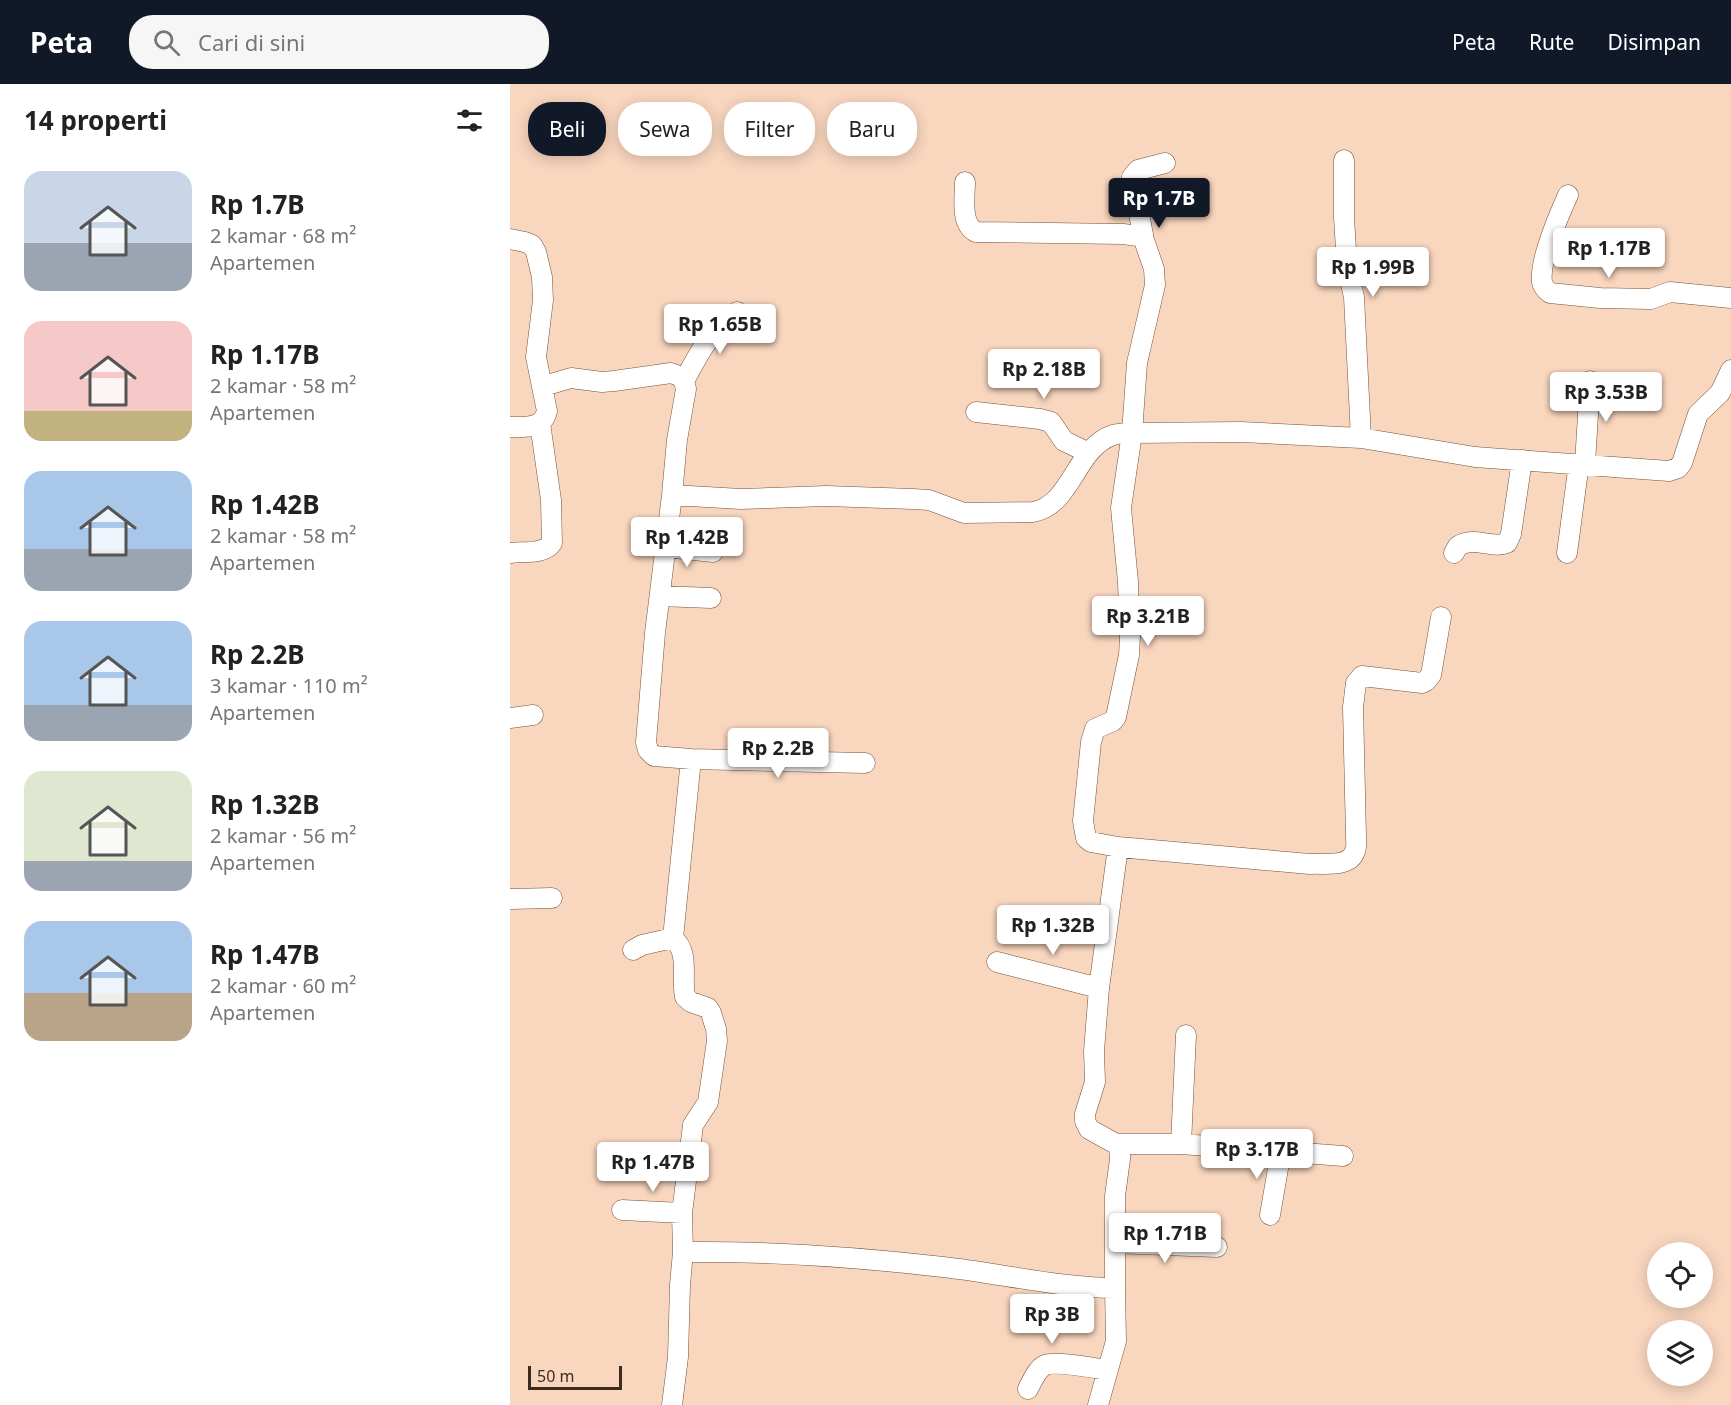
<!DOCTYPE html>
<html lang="id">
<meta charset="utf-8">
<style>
:root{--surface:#fff;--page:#f6f6f6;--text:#222;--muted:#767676;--accent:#111827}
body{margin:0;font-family:"Noto Sans",sans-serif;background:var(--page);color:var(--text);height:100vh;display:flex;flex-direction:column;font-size:22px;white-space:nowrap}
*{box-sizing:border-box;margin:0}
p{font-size:20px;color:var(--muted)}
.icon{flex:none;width:33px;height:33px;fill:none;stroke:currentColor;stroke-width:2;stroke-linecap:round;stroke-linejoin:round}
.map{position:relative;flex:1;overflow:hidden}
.sheet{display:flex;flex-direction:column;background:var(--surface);width:510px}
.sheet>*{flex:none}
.hud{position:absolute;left:18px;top:18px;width:570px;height:54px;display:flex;gap:12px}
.buttons{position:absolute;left:1137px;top:1158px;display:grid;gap:12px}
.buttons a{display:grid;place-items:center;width:66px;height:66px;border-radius:50%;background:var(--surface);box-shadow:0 3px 15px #0003;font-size:30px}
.scale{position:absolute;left:18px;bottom:15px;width:94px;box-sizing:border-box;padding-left:6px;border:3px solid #3c2c20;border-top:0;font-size:16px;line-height:21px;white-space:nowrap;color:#3c2c20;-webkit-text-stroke:4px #f9d6be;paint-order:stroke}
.price{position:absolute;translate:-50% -51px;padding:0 14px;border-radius:6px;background:#fff;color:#222;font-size:20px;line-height:39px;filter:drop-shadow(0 2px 3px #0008)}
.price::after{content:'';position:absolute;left:50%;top:36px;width:18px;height:14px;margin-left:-9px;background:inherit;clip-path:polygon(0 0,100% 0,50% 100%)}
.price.current{background:var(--accent);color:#fff}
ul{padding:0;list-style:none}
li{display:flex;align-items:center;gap:18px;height:150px;padding:0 24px}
li span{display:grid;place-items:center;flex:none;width:168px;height:120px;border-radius:18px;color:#555}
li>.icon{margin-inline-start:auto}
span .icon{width:72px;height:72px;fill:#fffc;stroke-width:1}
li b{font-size:26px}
h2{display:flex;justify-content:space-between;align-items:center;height:72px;padding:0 24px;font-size:26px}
.tag{padding:0 21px;border-radius:24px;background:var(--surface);box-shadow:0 3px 15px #0003;font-size:21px;line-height:54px}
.tag.current{background:var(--accent);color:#fff}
header{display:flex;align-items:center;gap:36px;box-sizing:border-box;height:84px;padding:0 30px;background:var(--accent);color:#fff}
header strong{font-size:28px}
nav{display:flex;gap:33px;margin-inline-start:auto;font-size:21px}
.search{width:420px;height:54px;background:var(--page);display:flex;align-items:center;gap:15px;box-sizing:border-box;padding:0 21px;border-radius:24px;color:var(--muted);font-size:22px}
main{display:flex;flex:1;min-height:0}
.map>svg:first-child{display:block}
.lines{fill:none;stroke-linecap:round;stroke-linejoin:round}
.minor-casing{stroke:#745035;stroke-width:21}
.minor{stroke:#fff;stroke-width:20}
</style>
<header>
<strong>Peta</strong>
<div class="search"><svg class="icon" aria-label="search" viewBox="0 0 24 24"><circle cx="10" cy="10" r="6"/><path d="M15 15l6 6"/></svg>Cari di sini</div>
<nav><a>Peta</a><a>Rute</a><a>Disimpan</a></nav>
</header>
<main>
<section class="sheet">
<h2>14 properti<svg class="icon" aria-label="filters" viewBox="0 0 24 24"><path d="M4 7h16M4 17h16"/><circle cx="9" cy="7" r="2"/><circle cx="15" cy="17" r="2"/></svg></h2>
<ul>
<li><span style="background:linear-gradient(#c9d6e8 60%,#9aa5b1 0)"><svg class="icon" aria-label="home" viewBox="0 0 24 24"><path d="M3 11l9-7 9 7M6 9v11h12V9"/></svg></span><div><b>Rp 1.7B</b><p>2 kamar · 68 m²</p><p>Apartemen</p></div></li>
<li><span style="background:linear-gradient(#f6c9c9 75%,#c2b280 0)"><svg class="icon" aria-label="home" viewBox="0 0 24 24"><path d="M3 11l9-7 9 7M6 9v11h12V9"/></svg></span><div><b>Rp 1.17B</b><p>2 kamar · 58 m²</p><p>Apartemen</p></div></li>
<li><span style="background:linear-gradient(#a9c7e8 65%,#9aa5b1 0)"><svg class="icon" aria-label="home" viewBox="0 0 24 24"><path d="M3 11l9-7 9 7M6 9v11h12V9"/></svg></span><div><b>Rp 1.42B</b><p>2 kamar · 58 m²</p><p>Apartemen</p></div></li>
<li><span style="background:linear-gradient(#a9c7e8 70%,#9aa5b1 0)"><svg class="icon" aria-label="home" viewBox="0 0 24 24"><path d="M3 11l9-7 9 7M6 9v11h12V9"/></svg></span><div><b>Rp 2.2B</b><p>3 kamar · 110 m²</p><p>Apartemen</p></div></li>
<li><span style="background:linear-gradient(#dfe7d0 75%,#9aa5b1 0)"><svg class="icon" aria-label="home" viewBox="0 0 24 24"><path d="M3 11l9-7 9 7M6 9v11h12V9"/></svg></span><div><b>Rp 1.32B</b><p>2 kamar · 56 m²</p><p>Apartemen</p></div></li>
<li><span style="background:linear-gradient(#a9c7e8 60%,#b9a48a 0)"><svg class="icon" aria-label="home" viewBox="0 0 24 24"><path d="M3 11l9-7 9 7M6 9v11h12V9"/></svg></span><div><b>Rp 1.47B</b><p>2 kamar · 60 m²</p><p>Apartemen</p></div></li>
</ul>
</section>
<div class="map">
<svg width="1221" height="1321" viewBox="0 0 1221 1321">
<rect width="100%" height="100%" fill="#f9d6be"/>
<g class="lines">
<defs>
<path id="minor" d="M 834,76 L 834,133 L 837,182 L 844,213 L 851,354
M 455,98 C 455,113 450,140 466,148 L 613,150 L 628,152 L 634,156 L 644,185 L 645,201 L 627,279 L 622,349 L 611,424 L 618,498 L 620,553 L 619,571 L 606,633 L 603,637 L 585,645 L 581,658 L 573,737 L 576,754 L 581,758 L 608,763 L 800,780 C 814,779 840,784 845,767 C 847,763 846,756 846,752 L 843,623 L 846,599 L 852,592 L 912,599 L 916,597 L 921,591 L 931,533
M 1058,111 C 1049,131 1029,177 1032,198 C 1033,203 1036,206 1040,209 L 1090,214 L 1141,215 L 1160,208 L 1221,214
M 0,155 L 15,158 L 22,161 L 26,168 L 32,193 L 33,216 L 26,273 L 37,327 C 33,345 15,343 0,343
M 634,156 L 622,93 L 628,86 L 655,79
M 174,297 C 191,266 198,250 227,228
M 34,302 L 61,294 L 92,298 L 104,297 L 161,289 L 169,292 L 174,297 L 176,305 L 167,356 L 162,411 L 145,549 L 136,658 L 138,666 L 144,672 L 181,675 L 163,854 C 180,869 171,892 175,913 L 181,918 L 198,924 L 201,929 L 206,945 L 207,957 L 198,1018 L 183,1041 L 172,1129 L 173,1168 L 170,1201 L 168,1273 L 162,1321
M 466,328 L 530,335 L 541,338 L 554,357 L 579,369
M 1075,380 L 1080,297
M 162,411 L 231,415 L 316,412 L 403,415 L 419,416 L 454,429 L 523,428 C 562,421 565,364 603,351 C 609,349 616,349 622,349 L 731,348 L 851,354 L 965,373 L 1159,387 L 1168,384 L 1172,379 L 1188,330 L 1210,309 L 1221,286
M 156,463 L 203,468
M 0,469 C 13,467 34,471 42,459 L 41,416 L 30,339
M 944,469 L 948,462 C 965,452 981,465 997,459 L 1001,450 L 1012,376
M 1057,469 L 1069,379
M 150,512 L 201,514
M 0,634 L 23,631
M 181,675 L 355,679
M 0,815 L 42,814
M 123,866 L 132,861 L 163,854
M 487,878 L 589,904
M 606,1060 L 671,1060 L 833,1072
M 671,1060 L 676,951
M 112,1126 L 172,1129
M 760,1131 L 771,1067
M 605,1159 L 707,1163
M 173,1168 C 261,1167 346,1173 433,1183 C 489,1189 549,1204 605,1204 L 605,1112 L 610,1075 L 610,1066 L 606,1060 L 579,1045 L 575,1037 L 575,1030 L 585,998 L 584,967 L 589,904 L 608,763
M 518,1305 C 522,1297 527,1285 535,1281 C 545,1277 584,1284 597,1286
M 588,1321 L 606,1257 L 605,1204"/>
</defs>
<!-- minor casing -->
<use href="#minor" class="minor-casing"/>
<!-- minor -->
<use href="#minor" class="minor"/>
</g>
</svg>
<div class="buttons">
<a><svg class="icon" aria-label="locate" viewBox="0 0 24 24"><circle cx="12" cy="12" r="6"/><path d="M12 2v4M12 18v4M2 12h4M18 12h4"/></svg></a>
<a><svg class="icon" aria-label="layers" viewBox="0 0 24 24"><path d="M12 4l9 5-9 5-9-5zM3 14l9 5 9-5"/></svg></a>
</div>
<div class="scale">50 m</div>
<b class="price current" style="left:649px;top:145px">Rp 1.7B</b>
<b class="price" style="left:1099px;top:195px">Rp 1.17B</b>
<b class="price" style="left:863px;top:214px">Rp 1.99B</b>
<b class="price" style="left:210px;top:271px">Rp 1.65B</b>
<b class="price" style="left:534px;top:316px">Rp 2.18B</b>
<b class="price" style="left:1096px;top:339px">Rp 3.53B</b>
<b class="price" style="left:177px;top:484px">Rp 1.42B</b>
<b class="price" style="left:638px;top:563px">Rp 3.21B</b>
<b class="price" style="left:268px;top:695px">Rp 2.2B</b>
<b class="price" style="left:543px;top:872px">Rp 1.32B</b>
<b class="price" style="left:747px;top:1096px">Rp 3.17B</b>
<b class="price" style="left:143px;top:1109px">Rp 1.47B</b>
<b class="price" style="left:655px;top:1180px">Rp 1.71B</b>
<b class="price" style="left:542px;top:1261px">Rp 3B</b>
<div class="hud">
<a class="tag current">Beli</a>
<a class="tag">Sewa</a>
<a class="tag">Filter</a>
<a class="tag">Baru</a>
</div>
</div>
</main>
